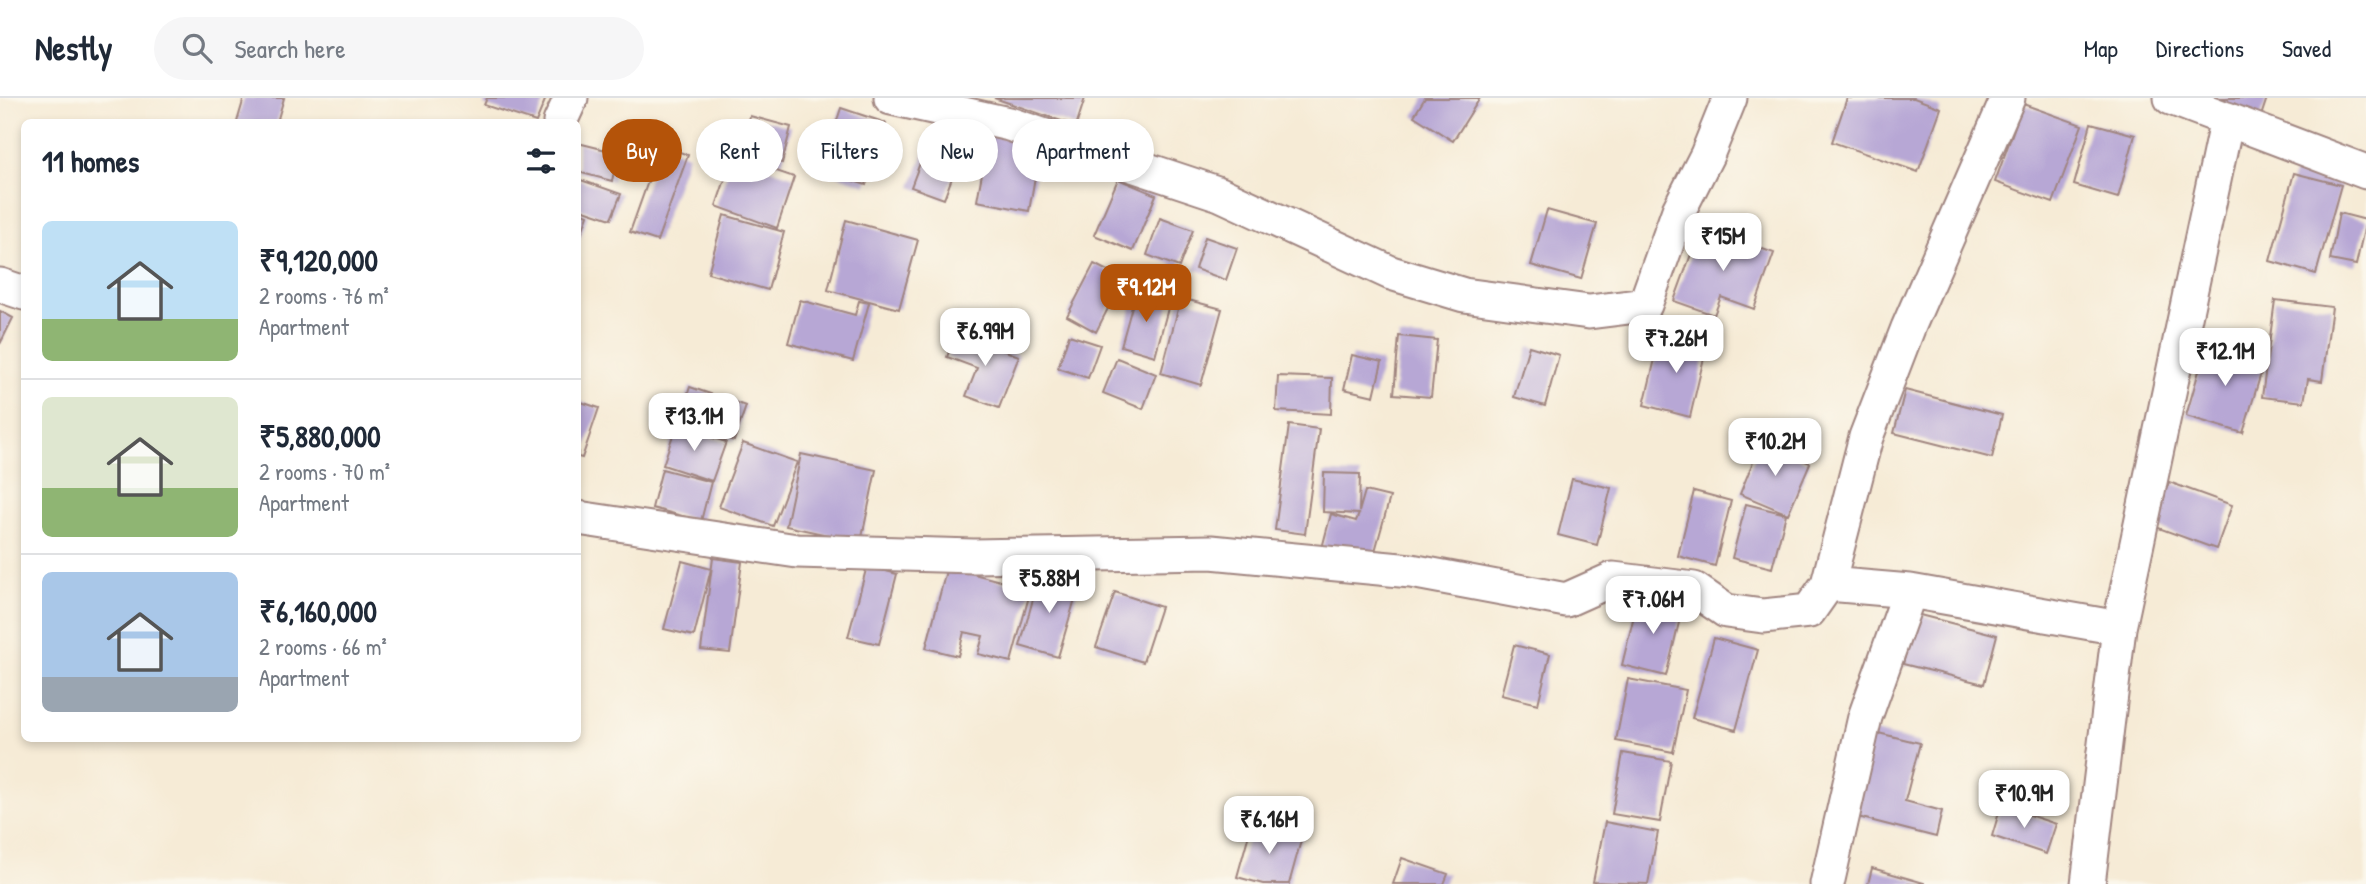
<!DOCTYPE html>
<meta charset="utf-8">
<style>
:root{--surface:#fff;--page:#f6f6f7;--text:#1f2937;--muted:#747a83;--line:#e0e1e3;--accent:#b45309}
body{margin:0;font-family:"Patrick Hand",sans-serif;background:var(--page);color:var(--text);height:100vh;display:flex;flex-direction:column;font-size:26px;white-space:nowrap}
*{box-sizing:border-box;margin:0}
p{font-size:23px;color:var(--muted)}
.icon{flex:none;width:38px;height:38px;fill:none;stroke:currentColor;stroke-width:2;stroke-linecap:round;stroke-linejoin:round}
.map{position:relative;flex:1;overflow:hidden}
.side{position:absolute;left:21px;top:21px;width:560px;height:623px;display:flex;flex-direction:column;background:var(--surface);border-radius:10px;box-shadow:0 4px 10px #0003}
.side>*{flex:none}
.top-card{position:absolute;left:602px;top:21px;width:665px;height:63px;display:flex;gap:14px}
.price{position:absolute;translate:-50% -60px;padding:0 16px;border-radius:14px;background:#fff;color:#222;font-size:23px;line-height:46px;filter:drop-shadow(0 2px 4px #0008)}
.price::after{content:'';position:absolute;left:50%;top:42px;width:21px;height:16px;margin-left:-10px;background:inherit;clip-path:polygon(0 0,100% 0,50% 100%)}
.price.current{background:var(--accent);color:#fff}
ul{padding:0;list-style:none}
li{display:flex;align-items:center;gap:21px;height:175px;padding:0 21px}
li+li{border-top:2px solid var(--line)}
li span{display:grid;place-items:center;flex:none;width:196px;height:140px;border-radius:10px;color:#555}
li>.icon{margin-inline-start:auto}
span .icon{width:84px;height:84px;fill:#fffc;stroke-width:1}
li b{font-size:30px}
h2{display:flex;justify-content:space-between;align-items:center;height:84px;padding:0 21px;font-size:30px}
.pill{padding:0 24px;border-radius:32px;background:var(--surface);box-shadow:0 4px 10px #0003;font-size:24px;line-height:63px}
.pill.current{background:var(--accent);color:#fff}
header{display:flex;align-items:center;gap:42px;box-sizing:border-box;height:98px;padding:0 35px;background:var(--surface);border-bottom:2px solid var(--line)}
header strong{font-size:33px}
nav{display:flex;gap:38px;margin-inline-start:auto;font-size:24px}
.search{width:490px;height:63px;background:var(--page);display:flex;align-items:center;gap:18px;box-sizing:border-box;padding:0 24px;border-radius:38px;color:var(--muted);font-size:26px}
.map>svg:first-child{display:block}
.building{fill:#b7a7d5}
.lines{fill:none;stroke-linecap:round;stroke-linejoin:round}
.street-casing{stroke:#a08580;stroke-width:37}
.street{stroke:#fff;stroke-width:33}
</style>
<header>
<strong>Nestly</strong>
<div class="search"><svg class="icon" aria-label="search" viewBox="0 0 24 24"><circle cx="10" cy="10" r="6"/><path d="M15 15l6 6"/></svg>Search here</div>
<nav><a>Map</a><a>Directions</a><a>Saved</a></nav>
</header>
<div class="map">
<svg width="2366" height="786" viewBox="0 0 2366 786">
<rect width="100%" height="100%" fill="#fbf7ec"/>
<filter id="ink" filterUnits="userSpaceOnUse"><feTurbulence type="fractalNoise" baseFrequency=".0143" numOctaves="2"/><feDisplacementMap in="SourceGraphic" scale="14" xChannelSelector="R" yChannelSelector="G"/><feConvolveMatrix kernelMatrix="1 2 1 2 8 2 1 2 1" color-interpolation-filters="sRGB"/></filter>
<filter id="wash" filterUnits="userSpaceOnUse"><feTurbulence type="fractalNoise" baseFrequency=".00686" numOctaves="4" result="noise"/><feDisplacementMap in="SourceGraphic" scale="28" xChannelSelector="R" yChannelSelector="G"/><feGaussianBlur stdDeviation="1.57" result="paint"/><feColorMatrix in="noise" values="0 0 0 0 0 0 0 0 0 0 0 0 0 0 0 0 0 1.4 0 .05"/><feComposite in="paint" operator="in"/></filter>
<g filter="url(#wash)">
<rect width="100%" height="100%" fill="#f6ebd6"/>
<g id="blocks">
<!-- building -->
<path class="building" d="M 244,0 L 284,0 L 277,24 L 237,24 Z
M 487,0 L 546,0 L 536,24 L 484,7 Z
M 994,0 L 1085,0 L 1076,28 Z
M 1425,0 L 1480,0 L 1453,43 L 1414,18 Z
M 1847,0 L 1914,0 L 1941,10 L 1918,74 L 1832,44 Z
M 2201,0 L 2267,0 L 2261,18 Z
M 2023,6 L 2082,27 L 2053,105 L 1995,84 Z
M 841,10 L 886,25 L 866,87 L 821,72 Z
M 750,18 L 791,29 L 782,65 L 742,55 Z
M 937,20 L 970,32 L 944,101 L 911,89 Z
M 2091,25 L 2135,37 L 2118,100 L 2074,87 Z
M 989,37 L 1041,45 L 1029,113 L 977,103 Z
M 578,45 L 618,55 L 612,83 L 578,74 Z
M 661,47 L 688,57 L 657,143 L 630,134 Z
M 733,58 L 794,79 L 777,130 L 716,108 Z
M 2294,75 L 2341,87 L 2316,176 L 2270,163 Z
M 578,81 L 621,96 L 611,121 L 578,110 Z
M 1118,81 L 1156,97 L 1133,153 L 1094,137 Z
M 1547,112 L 1597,126 L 1581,181 L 1531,167 Z
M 578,113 L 588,117 L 578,145 Z
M 2339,115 L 2366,122 L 2356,167 L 2330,162 Z
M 724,117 L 784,134 L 768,192 L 708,175 Z
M 1160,120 L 1193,132 L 1179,169 L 1147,157 Z
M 846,122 L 918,142 L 899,211 L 828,192 Z
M 1701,129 L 1774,155 L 1754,211 L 1721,199 L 1714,217 L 1674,203 Z
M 1205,139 L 1237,150 L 1226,182 L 1195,171 Z
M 1094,166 L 1123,181 L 1096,234 L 1067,218 Z
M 1136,194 L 1170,203 L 1155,258 L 1121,248 Z
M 1181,200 L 1222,211 L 1201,287 L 1161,275 Z
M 800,202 L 855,217 L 859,203 L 869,205 L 853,263 L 788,245 Z
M 2275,202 L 2332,209 L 2322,283 L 2308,281 L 2304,304 L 2262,299 Z
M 0,213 L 13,220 L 0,246 Z
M 956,235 L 1019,258 L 999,310 L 966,298 L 977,270 L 947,259 Z
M 1661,236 L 1707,247 L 1690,319 L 1644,307 Z
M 1069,237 L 1100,247 L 1088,280 L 1058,270 Z
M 1399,238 L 1437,242 L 1431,299 L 1394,296 Z
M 2207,245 L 2265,262 L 2243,335 L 2186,318 Z
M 1529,248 L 1559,257 L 1545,308 L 1514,299 Z
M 1352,257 L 1382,264 L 1374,298 L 1344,291 Z
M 1117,260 L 1156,276 L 1143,311 L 1103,295 Z
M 1278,278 L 1332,280 L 1331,316 L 1276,313 Z
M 690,289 L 746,308 L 734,343 L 678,324 Z
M 1905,292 L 2002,317 L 1992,360 L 1894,335 Z
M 578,303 L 599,310 L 582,360 L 578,359 Z
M 1289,327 L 1319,331 L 1305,436 L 1275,432 Z
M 676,328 L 726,344 L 712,383 L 663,367 Z
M 1761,344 L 1810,365 L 1788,416 L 1740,396 Z
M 743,345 L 797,364 L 773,428 L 719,409 Z
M 801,356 L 876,372 L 861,444 L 786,428 Z
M 662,371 L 711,384 L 701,423 L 652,410 Z
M 1324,375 L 1360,376 L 1359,414 L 1365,393 L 1390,399 L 1372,464 L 1322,450 L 1331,416 L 1356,423 L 1359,416 L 1323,414 Z
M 1572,381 L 1611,390 L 1597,447 L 1558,437 Z
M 2169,384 L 2232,407 L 2216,451 L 2153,428 Z
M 1694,393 L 1731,403 L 1715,468 L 1678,458 Z
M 1746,406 L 1786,416 L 1772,470 L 1732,460 Z
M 713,460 L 742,464 L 730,555 L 701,552 Z
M 682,463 L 711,471 L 694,538 L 664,531 Z
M 867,468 L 897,476 L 879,546 L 848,539 Z
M 947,469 L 1031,491 L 1011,564 L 978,556 L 983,538 L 964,534 L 958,558 L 926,550 Z
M 1040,476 L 1079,487 L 1058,559 L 1020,548 Z
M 1115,494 L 1161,509 L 1143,564 L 1096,549 Z
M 1639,497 L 1683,508 L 1666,578 L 1622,567 Z
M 1916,516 L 1997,537 L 1984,586 L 1903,566 Z
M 1714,540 L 1758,552 L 1736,632 L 1692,620 Z
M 1514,547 L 1550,556 L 1538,606 L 1501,597 Z
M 1628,581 L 1686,592 L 1673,654 L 1616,643 Z
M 1870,633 L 1920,645 L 1905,703 L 1942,713 L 1936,739 L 1850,717 Z
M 1623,655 L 1671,663 L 1660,724 L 1612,716 Z
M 2001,708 L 2056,726 L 2046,756 L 1992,738 Z
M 1605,724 L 1658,734 L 1648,786 L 1593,784 Z
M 1252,725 L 1302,739 L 1289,786 L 1263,786 L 1237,779 Z
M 1402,760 L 1448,776 L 1444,786 L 1393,786 Z
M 1872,770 L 1924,785 L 1924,786 L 1868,786 Z"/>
</g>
</g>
<g filter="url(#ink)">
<use href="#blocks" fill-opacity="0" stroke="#a08580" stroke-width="2"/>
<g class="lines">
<defs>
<path id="street" d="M 891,0 L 1009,26 L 1220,96 L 1391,175 L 1464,197 L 1589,214 L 1645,207 L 1679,112 L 1707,57 L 1730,0
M 2171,0 L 2366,74
M 560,24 L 571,0
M 0,187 L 24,195
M 578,420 L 797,453 L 974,458 L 1211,454 L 1411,473 L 1566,502 L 1613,481 L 1694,491 L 1726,513 L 1763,518 L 1809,513 L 1828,486
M 1910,493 L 1828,486 L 1866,339 L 1908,230 L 2008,0
M 1827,786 L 1865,619 L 1910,493 L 2119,530 L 2227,21
M 2088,786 L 2119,530"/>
</defs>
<!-- street casing -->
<use href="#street" class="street-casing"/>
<!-- street -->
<use href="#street" class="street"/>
</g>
</g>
</svg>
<b class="price" style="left:1723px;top:175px">₹15M</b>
<b class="price current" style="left:1146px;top:226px">₹9.12M</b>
<b class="price" style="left:985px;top:270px">₹6.99M</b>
<b class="price" style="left:1676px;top:277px">₹7.26M</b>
<b class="price" style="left:2225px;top:290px">₹12.1M</b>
<b class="price" style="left:694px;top:355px">₹13.1M</b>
<b class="price" style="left:1775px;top:380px">₹10.2M</b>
<b class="price" style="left:1049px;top:517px">₹5.88M</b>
<b class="price" style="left:1653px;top:538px">₹7.06M</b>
<b class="price" style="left:2024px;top:732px">₹10.9M</b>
<b class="price" style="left:1269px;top:758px">₹6.16M</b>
<div class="top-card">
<a class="pill current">Buy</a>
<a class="pill">Rent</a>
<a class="pill">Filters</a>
<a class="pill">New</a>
<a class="pill">Apartment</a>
</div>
<section class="side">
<h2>11 homes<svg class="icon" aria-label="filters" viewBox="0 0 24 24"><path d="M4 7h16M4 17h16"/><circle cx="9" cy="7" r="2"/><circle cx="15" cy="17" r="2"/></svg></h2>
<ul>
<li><span style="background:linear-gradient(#bfe0f5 70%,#8fb573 0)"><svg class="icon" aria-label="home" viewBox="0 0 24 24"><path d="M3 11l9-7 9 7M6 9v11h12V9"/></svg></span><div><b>₹9,120,000</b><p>2 rooms · 76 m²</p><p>Apartment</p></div></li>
<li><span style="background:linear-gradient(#dfe7d0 65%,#8fb573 0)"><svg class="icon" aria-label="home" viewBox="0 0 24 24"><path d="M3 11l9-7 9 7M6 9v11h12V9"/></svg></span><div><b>₹5,880,000</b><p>2 rooms · 70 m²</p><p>Apartment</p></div></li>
<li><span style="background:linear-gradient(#a9c7e8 75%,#9aa5b1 0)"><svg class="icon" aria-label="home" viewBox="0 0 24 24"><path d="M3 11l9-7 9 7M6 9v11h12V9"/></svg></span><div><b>₹6,160,000</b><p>2 rooms · 66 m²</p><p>Apartment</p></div></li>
</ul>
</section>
</div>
